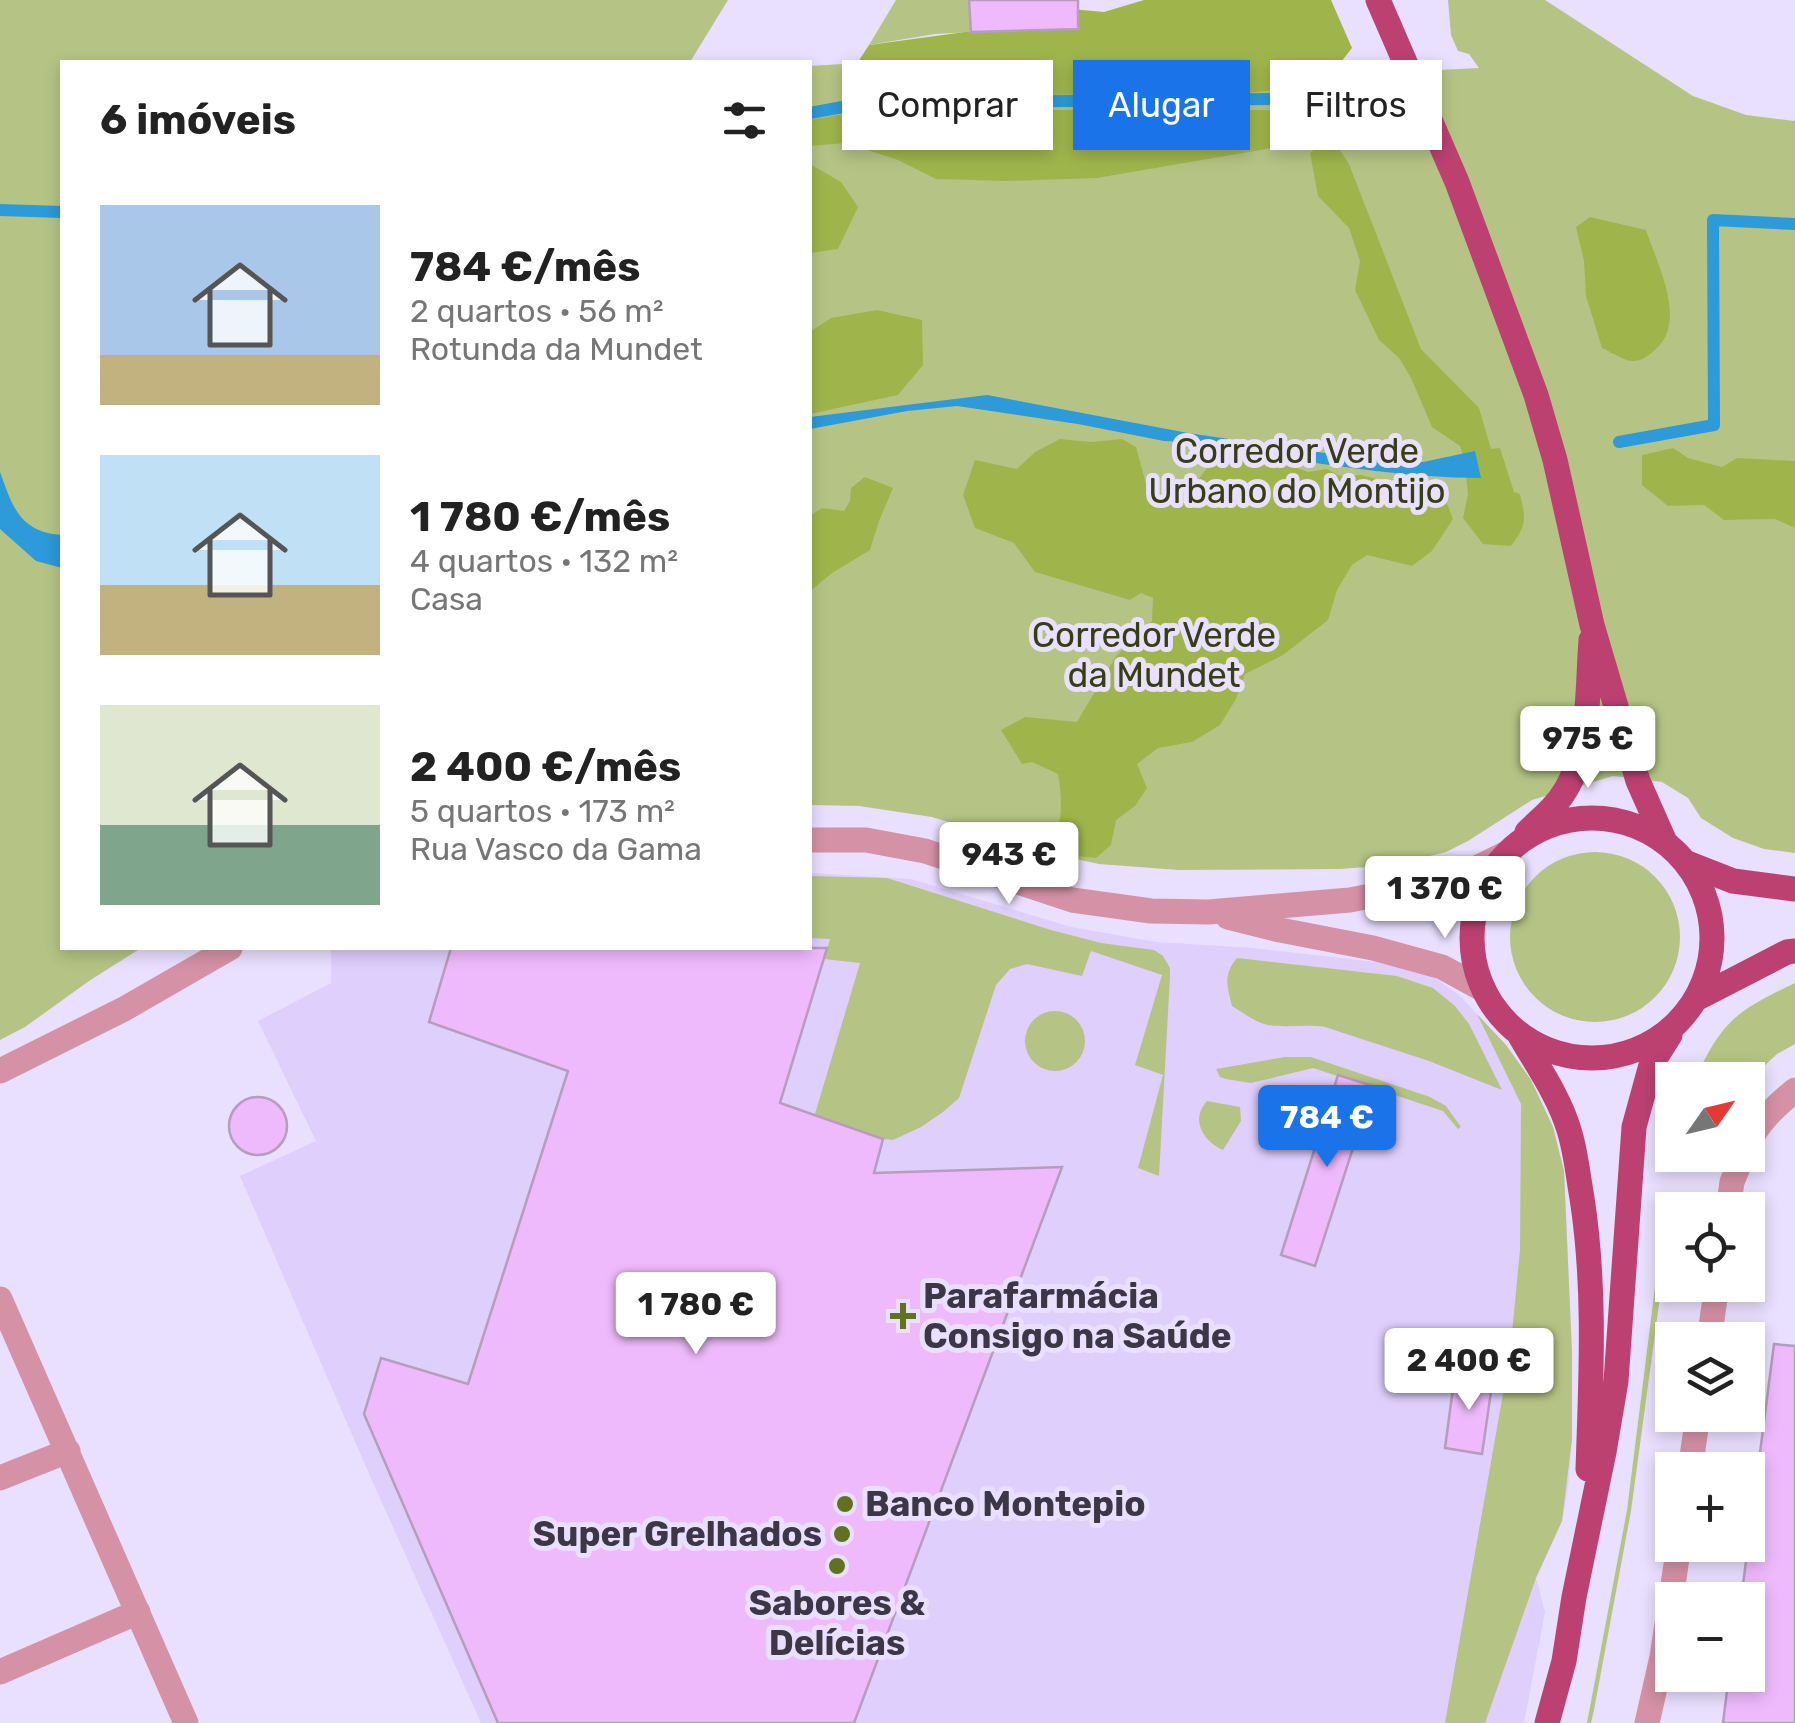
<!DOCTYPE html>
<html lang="pt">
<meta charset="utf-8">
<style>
:root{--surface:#fff;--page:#f6f6f6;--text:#222;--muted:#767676;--accent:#1a73e8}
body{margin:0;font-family:Rubik,sans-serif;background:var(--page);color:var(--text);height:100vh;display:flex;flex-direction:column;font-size:38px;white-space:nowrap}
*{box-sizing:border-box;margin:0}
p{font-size:32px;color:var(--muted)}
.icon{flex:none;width:55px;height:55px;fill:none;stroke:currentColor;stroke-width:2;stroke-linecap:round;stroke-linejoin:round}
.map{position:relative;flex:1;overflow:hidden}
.sheet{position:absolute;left:60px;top:60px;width:752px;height:890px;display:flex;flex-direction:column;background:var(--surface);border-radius:0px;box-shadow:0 5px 15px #0003}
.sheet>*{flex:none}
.top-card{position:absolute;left:842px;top:60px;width:802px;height:90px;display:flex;gap:20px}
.needle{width:65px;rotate:56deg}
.controls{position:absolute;left:1655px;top:1062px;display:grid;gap:20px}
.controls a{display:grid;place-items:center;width:110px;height:110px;border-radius:0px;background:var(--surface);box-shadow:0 5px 15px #0003;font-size:50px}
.price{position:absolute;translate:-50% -85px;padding:0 22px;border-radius:10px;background:#fff;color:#222;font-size:32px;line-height:65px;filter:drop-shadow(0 2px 5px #0008)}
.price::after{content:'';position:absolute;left:50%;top:60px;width:30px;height:22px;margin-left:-15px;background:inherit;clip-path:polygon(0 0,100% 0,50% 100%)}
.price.current{background:var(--accent);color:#fff}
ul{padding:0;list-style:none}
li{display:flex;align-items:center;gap:30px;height:250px;padding:0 40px}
li span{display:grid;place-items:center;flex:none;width:280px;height:200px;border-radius:0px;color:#555}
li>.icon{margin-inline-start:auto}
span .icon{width:120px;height:120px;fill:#fffc;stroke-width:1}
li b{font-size:42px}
h2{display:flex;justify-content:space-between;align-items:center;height:120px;padding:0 40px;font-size:42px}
.tag{padding:0 35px;border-radius:0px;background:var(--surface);box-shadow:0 5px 15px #0003;font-size:35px;line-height:90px}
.tag.current{background:var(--accent);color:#fff}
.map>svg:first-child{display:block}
.built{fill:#decffd}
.green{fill:#b5c485}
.forest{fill:#9fb54c}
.water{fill:#2d9ad9}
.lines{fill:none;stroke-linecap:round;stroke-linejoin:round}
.stream{stroke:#2d9ad9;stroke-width:12}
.building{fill:#efbafc;stroke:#b69cbd;stroke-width:2.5}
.minor{stroke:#d591a6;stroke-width:25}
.major{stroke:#bc4171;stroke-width:25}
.poi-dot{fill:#62711e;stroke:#e9dfff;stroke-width:4}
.labels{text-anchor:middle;stroke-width:10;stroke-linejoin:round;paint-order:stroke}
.park-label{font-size:35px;fill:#363e13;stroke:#e9dfff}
.poi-label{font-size:35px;font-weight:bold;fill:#3b3746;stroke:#e9dfff;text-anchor:start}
</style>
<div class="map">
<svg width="1795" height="1723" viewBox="0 0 1795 1723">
<rect width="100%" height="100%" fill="#e9dfff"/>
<!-- built -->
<path class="built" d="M 810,873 L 911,879 L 1071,927 L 1156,942 L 1253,948 L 1394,964 L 1435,978 L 1459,995 L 1506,1045 L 1531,1080 L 1553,1127 L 1564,1171 L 1572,1352 L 1572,1439 L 1568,1488 L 1562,1521 L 1536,1578 L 1545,1612 L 1524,1723 L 481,1723 L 370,1476 L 240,1176 L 316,1141 L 258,1021 L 331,983 L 331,948 L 810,948 Z"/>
<!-- green -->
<path class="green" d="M 0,0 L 728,0 L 690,62 L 62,62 L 62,948 L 141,948 L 89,981 L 25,1027 L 0,1040 Z
M 896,0 L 969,0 L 971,32 L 935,34 L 869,45 Z
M 1448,0 L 1545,0 L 1693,96 L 1746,115 L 1795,121 L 1795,853 L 1764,849 L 1733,838 L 1701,818 L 1688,798 L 1662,782 L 1613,776 L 1532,800 L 1468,841 L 1446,852 L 1393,865 L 1340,869 L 1179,870 L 1099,864 L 1048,853 L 932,817 L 859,806 L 810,805 L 810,66 L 858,63 L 853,70 L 1358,74 L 1479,68 L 1469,54 L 1458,51 L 1451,35 Z
M1510 937a85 85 0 1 1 170 0a85 85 0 1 1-170 0Z
M 810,876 L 887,878 L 1051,930 L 1101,943 L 1154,950 L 1163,956 L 1170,968 L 1170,976 L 1159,1176 L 1138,1168 L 1163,1075 L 1135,1065 L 1162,975 L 1091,951 L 1082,976 L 1027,964 L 1010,969 L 996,985 L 959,1098 L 943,1112 L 921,1127 L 893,1140 L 883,1139 L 815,1114 L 860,963 L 824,959 L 830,939 L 810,938 Z
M 1237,958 L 1397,976 L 1433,988 L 1455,1006 L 1469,1024 L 1502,1090 L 1429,1061 L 1325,1027 C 1307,1024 1285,1028 1268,1025 C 1254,1022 1244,1013 1232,1006 C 1227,987 1223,974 1237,958 Z
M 1795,983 L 1795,1044 L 1777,1054 L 1748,1081 L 1695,1080 C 1722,1020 1737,1011 1795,983 Z
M1025 1041a30 30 0 1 1 60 0a30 30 0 1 1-60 0Z
M 1477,1014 L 1506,1045 L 1531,1080 L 1553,1127 L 1564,1171 L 1572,1352 L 1572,1439 L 1562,1521 L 1536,1578 L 1485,1723 L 1445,1723 L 1510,1354 L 1520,1250 L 1521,1104 Z
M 1285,1057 L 1311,1057 L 1430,1097 L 1446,1106 L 1461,1127 L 1458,1129 L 1443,1111 L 1313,1068 L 1251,1083 L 1226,1079 L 1220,1077 L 1216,1069 Z
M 1207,1101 L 1240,1107 L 1241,1121 L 1223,1150 C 1203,1141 1190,1120 1207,1101 Z
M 1665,1207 L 1672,1208 L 1631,1511 L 1594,1710 L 1591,1723 L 1587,1723 L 1627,1510 Z"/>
<!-- forest -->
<path class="forest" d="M 1144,0 L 1331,0 L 1352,48 L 1333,72 L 1311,87 L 1245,93 L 898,96 L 856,92 L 852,71 L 869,45 L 965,32 L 1070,29 L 1071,9 L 1104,12 Z
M 865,110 L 1308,110 L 1307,125 L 1284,146 L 1097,178 L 1005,181 L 936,179 L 898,160 L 846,143 L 810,146 L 810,120 Z
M 1331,137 L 1349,164 L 1421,349 L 1479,408 L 1491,449 L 1500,448 L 1514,492 L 1520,494 C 1526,519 1527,525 1511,546 L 1483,544 L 1463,518 L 1468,494 L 1464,458 L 1460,446 L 1432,427 L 1411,378 L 1399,358 L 1379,340 L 1355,290 L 1360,261 L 1349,228 L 1318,196 L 1310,153 Z
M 810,164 L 841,182 L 858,207 L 838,249 L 810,253 Z
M 1590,217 L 1646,230 C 1657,264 1687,319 1657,348 C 1634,370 1627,360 1602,348 L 1586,296 L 1584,261 L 1576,227 Z
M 877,310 L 922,320 L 923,365 L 898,395 L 810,414 L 810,332 L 831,318 Z
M 1060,439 L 1091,442 L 1122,439 L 1136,447 L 1149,495 L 1171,496 L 1197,481 L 1214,459 L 1238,453 L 1253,463 L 1269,461 L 1287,464 L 1308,472 L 1327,469 L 1340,476 L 1361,475 L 1412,488 L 1423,501 L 1446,501 L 1453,519 L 1432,551 L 1412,566 L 1367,555 L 1352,565 L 1337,590 L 1328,620 L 1283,655 L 1245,674 L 1236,699 L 1220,725 L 1192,742 L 1158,748 L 1137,764 L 1147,788 L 1135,806 L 1116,820 L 1111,845 L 1096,858 L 1048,853 C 1063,828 1063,802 1058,774 L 1032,762 L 1022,764 L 1001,730 L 1025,717 L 1077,722 L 1116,656 L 1152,621 L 1153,598 L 1141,593 L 1130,600 L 1035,572 L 1014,543 L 975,528 L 963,495 L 975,460 L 1017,469 L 1035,452 Z
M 1673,448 L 1688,458 L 1722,467 L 1737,458 L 1795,461 L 1795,528 L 1775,519 L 1724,520 L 1704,505 L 1668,506 L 1642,485 L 1642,455 Z
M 865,477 L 893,488 L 879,521 L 870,550 L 832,573 L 810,591 L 810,516 L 822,508 L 844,511 L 850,501 L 851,488 Z"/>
<!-- water -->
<path class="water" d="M 987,395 L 1188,433 L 1365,459 L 1423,462 L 1475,451 L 1481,478 C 1382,477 1283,457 1185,442 L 1164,441 L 1078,424 L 957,406 L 907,411 L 810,429 L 810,417 Z
M 0,472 C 13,508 20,532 62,535 L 62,568 L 36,561 L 0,529 Z"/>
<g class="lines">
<!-- stream -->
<path class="stream" d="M 810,113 L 864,103 L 1275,99
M 0,210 L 62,212
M 1619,442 L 1714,425 L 1713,220 L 1795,224"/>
</g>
<!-- building -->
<path class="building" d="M 969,0 L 1078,0 L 1078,29 L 971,32 Z
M 451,948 L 827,948 L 780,1103 L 883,1139 L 874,1173 L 1062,1167 L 854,1723 L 498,1723 L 364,1414 L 381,1358 L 468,1384 L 568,1071 L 429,1022 Z
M 1338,1075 L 1373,1086 L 1315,1266 L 1281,1255 Z
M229 1126a29 29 0 1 1 58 0a29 29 0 1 1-58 0Z
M 1774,1344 L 1795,1346 L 1795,1723 L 1723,1723 L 1729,1675 L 1748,1675 L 1748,1600 L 1741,1600 Z
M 1455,1373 L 1493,1378 L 1482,1454 L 1445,1448 Z"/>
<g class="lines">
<!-- minor -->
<path class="minor" d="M 810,840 L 866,840 L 925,851 L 1072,900 L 1151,911 L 1209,912 L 1350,900 L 1452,880 L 1505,854
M 1228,917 L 1280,930 L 1373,948 L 1442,967 L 1484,990
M 0,1071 L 124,1009 L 230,948
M 1748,1145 C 1757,1123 1777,1105 1795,1090
M 1728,1210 L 1732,1182 L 1743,1155
M 0,1299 L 186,1723
M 1709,1340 L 1717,1285
M 1690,1470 L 1698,1415
M 0,1478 L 68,1451
M 0,1672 L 138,1612
M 1647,1723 L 1662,1657 L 1679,1545"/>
<!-- major -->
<path class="major" d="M 1378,0 L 1457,182 L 1536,395 L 1555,460 L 1592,625 L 1638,781 L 1665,842
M1472 938a120 120 0 1 1 240 0a120 120 0 1 1-240 0Z
M 1527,832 C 1538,821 1552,810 1561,797 C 1591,756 1587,689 1591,640
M 1687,863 L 1733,881 L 1795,889
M 1698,998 L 1787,952 L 1795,951
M 1519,1034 C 1536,1064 1559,1096 1569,1130 C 1576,1152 1578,1176 1582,1198 C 1596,1289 1591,1379 1588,1469
M 1547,1723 L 1564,1661 L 1574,1597 L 1604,1452 L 1616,1381 L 1634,1127 L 1651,1065 L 1670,1035"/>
</g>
<!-- markers -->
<g class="poi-dot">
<path d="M898 1301h10v10h10v10h-10v10h-10v-10h-10v-10h10z"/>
<circle cx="845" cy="1504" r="10"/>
<circle cx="842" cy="1534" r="10"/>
<circle cx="837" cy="1566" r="10"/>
</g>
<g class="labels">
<!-- park labels -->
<g class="park-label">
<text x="1297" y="463">Corredor Verde<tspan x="1297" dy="40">Urbano do Montijo</tspan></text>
<text x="1154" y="647">Corredor Verde<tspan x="1154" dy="40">da Mundet</tspan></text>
</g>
<!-- poi labels -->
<g class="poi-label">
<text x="923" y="1308">Parafarmácia<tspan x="923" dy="40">Consigo na Saúde</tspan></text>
<text x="865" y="1516">Banco Montepio</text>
<text x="822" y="1546" text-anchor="end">Super Grelhados</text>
<text x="837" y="1615" text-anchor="middle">Sabores &amp;<tspan x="837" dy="40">Delícias</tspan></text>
</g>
</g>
</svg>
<div class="controls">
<a><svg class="needle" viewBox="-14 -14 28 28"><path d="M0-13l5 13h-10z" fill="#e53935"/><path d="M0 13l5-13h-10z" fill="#767676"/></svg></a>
<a><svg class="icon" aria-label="locate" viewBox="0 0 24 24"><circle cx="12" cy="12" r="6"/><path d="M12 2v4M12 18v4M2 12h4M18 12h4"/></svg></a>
<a><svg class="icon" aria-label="layers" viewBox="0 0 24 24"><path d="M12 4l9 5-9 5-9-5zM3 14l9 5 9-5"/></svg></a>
<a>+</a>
<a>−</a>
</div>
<b class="price" style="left:1588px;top:791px">975 €</b>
<b class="price" style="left:1009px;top:907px">943 €</b>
<b class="price" style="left:1445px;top:941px">1 370 €</b>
<b class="price current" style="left:1327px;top:1170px">784 €</b>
<b class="price" style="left:696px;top:1357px">1 780 €</b>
<b class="price" style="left:1469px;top:1413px">2 400 €</b>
<div class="top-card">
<a class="tag">Comprar</a>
<a class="tag current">Alugar</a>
<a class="tag">Filtros</a>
</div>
<section class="sheet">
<h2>6 imóveis<svg class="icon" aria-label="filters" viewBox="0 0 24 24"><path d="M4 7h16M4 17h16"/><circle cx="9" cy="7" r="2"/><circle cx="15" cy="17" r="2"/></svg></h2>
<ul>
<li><span style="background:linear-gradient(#a9c7e8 75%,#c2b280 0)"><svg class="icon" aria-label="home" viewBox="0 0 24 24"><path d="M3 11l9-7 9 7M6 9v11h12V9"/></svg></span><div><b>784 €/mês</b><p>2 quartos · 56 m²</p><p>Rotunda da Mundet</p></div></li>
<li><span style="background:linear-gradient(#bfe0f5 65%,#c2b280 0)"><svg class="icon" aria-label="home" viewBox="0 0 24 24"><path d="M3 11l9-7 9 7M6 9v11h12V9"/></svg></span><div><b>1 780 €/mês</b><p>4 quartos · 132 m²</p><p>Casa</p></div></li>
<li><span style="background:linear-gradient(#dfe7d0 60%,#7fa58c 0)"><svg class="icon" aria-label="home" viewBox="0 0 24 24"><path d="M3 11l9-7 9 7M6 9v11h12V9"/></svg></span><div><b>2 400 €/mês</b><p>5 quartos · 173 m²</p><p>Rua Vasco da Gama</p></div></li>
</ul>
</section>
</div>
